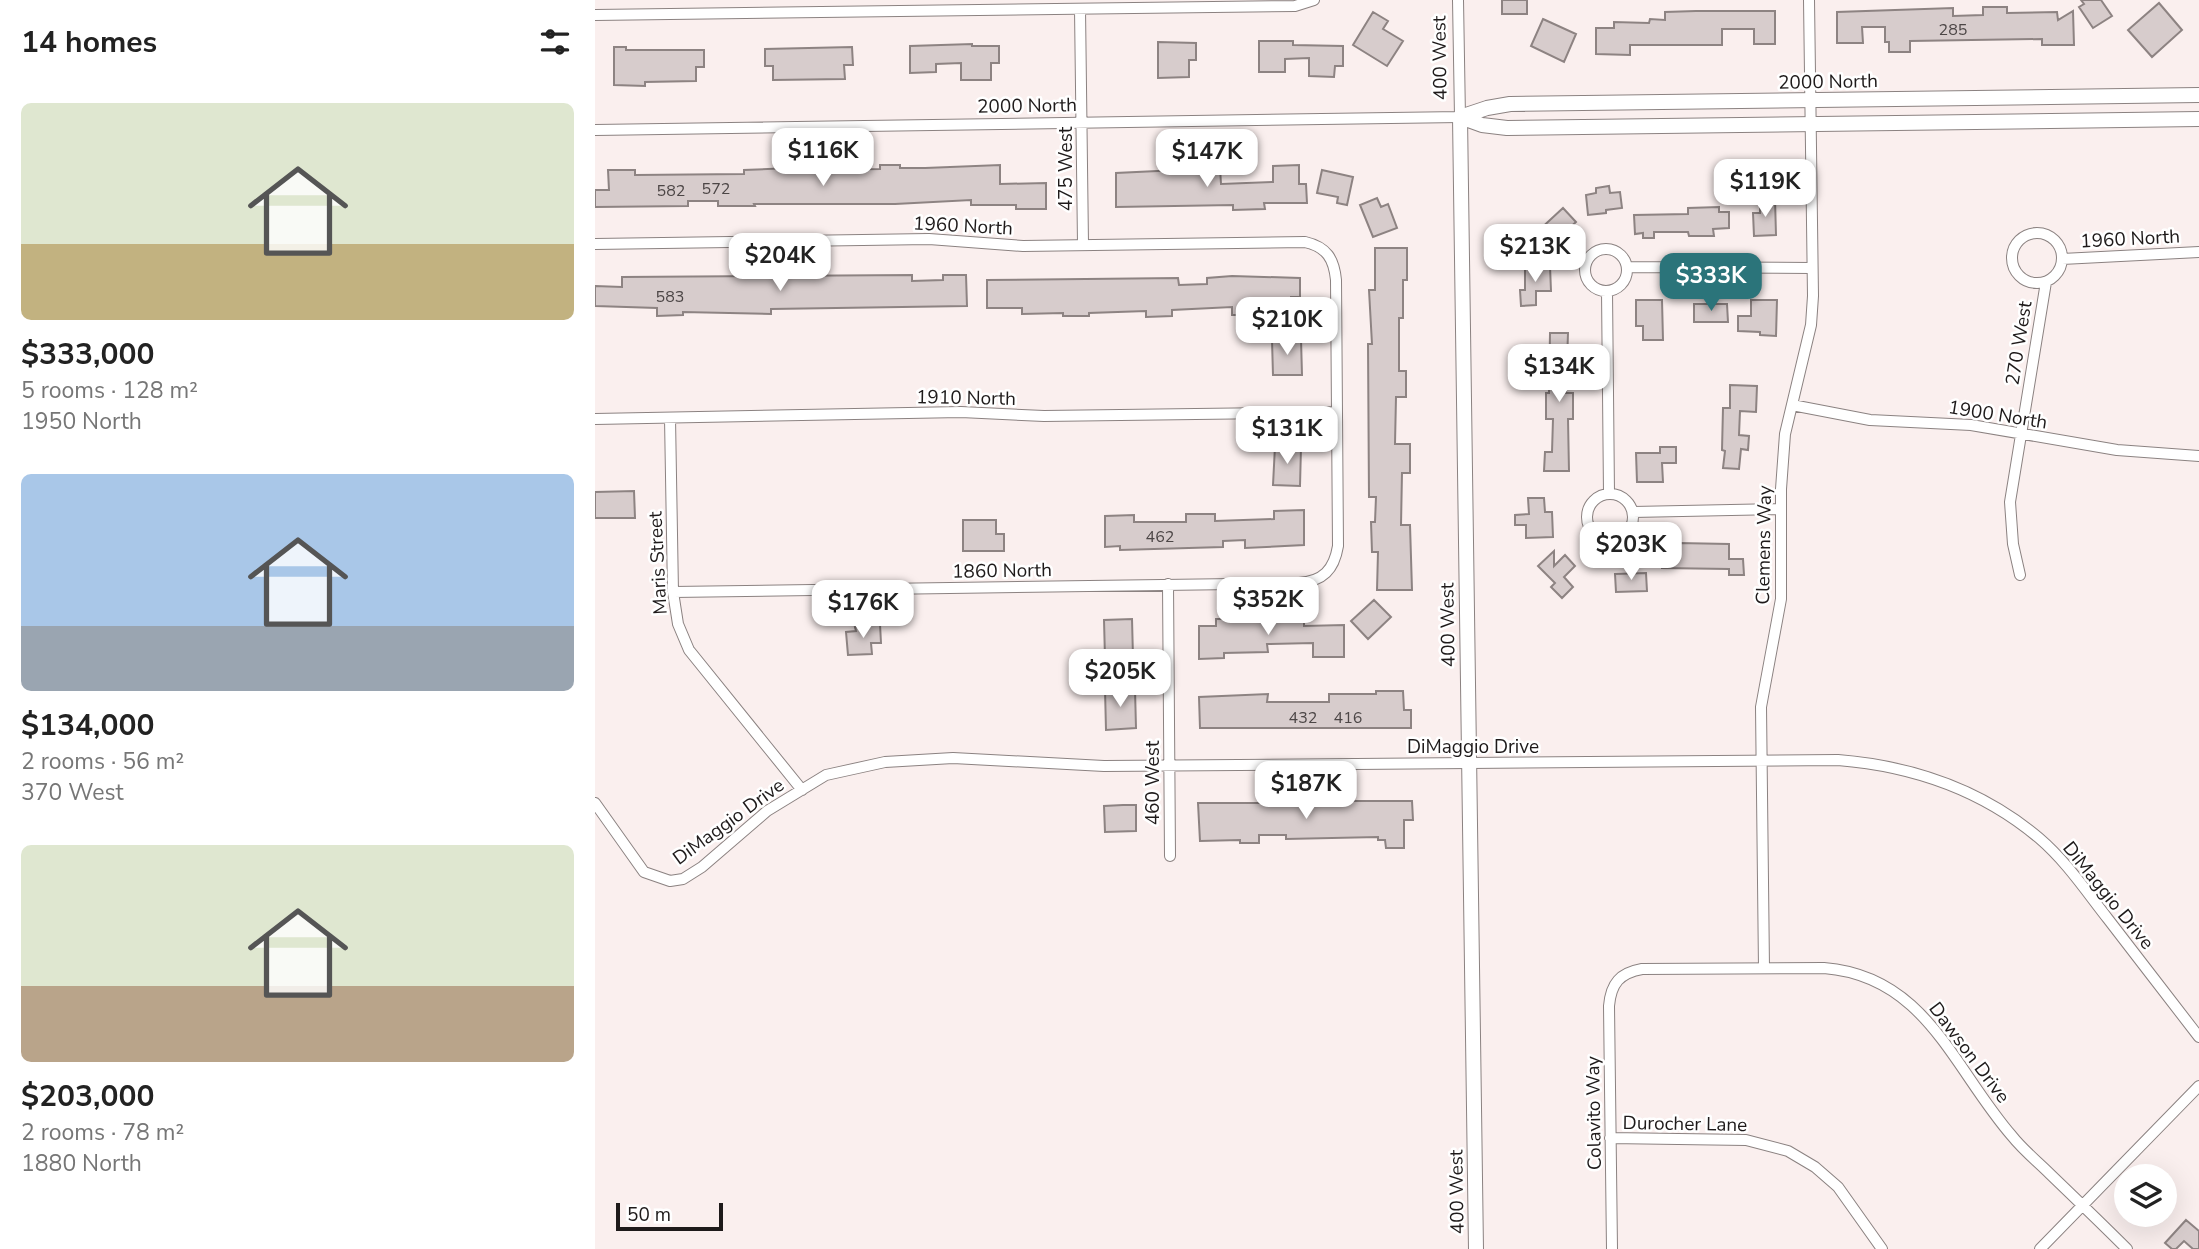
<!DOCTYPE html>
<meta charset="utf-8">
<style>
:root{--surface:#fff;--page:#f2f2f2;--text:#222;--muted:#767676;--accent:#2b747a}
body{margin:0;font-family:"Nunito Sans",sans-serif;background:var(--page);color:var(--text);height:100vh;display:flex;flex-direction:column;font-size:26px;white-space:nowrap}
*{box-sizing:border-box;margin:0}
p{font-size:23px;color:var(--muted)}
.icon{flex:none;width:38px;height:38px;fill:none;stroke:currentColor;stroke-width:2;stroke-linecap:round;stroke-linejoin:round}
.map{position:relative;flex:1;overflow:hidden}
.panel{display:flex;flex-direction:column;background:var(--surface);width:595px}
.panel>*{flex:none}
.controls{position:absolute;left:1519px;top:1164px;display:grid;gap:14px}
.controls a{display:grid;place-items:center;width:63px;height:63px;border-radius:50%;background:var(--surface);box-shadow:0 7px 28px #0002;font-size:35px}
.scale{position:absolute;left:21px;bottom:18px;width:107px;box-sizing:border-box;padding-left:7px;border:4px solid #1e1a1a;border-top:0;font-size:19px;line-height:24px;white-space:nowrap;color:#1e1a1a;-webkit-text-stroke:5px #fff;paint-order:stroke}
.price{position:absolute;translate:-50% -60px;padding:0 16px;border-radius:14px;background:#fff;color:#222;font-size:23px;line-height:46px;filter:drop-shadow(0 2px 4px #0008)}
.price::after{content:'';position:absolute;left:50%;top:42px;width:21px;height:16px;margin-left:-10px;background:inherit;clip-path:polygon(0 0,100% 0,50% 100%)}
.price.active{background:var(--accent);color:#fff}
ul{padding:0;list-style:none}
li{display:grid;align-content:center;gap:14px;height:371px;padding:0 21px}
li span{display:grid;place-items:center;height:217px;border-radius:10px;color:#555}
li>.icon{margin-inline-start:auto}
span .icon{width:126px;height:126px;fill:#fffc;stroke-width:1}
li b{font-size:30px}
h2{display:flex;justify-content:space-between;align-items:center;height:84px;padding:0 21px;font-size:30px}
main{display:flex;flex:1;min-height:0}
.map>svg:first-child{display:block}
.building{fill:#d7cccc;stroke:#8d8382;stroke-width:2}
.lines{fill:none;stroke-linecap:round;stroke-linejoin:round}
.minor-casing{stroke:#8b8281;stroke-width:12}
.tertiary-casing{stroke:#8b8281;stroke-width:16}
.minor{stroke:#fff;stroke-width:10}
.tertiary{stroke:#fff;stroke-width:14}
.labels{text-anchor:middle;stroke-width:5;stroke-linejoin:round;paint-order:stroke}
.number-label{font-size:16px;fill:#4c4646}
.street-label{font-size:19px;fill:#1e1a1a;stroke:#fff}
</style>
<main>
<section class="panel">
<h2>14 homes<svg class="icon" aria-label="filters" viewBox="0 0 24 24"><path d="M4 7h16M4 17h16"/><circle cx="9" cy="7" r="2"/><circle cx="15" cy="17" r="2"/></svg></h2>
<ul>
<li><span style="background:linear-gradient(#dfe7d0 65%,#c2b280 0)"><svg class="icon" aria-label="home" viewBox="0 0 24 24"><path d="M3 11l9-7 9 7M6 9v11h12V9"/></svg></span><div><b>$333,000</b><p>5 rooms · 128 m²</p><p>1950 North</p></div></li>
<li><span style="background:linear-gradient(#a9c7e8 70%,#9aa5b1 0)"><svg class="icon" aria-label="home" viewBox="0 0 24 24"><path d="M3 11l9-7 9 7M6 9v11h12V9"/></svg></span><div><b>$134,000</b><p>2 rooms · 56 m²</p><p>370 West</p></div></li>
<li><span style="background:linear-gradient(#dfe7d0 65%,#b9a48a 0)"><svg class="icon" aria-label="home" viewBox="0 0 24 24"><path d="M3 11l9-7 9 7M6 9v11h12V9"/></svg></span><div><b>$203,000</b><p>2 rooms · 78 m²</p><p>1880 North</p></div></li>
</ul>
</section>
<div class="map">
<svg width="1604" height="1249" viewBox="0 0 1604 1249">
<rect width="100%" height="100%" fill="#faefee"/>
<!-- building -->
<path class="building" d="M 907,0 L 932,0 L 932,14 L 907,14 Z
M 1486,0 L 1506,0 L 1517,16 L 1498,28 L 1484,7 L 1489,4 Z
M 1564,3 L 1587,30 L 1557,57 L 1533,30 Z
M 1388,7 L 1412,7 L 1412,13 L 1462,12 L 1463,20 L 1478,11 L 1479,45 L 1447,45 L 1447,39 L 1315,41 L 1315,52 L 1294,52 L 1294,42 L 1290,42 L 1290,27 L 1267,27 L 1268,43 L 1242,43 L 1242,12 L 1358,8 L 1358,16 L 1388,15 Z
M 1101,11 L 1180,11 L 1180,44 L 1159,44 L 1159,29 L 1127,29 L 1127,45 L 1035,45 L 1035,55 L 1001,54 L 1001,28 L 1019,28 L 1019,22 L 1054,23 L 1055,19 L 1070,20 L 1070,12 Z
M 778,12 L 793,21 L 788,29 L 808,41 L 792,66 L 758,45 Z
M 948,19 L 981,34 L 969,62 L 936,46 Z
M 664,41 L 698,41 L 698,45 L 748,46 L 748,66 L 740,66 L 739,77 L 714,76 L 714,58 L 690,59 L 690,72 L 664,72 Z
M 563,42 L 601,43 L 601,60 L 594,60 L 594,77 L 563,78 Z
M 377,44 L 377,46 L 404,46 L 404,63 L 396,63 L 396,80 L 366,80 L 366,63 L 341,64 L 341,72 L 315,73 L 315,46 Z
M 19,47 L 31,47 L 31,50 L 109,50 L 109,67 L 101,67 L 101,81 L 50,82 L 50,86 L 19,85 Z
M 257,47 L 258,65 L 249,65 L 250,79 L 178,80 L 178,66 L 170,66 L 170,49 Z
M 285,165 L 305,165 L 305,168 L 330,168 L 405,165 L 405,184 L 451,183 L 451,209 L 421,209 L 421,205 L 376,205 L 376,200 L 300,204 L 159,204 L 160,206 L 123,206 L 123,201 L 93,201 L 93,206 L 0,207 L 0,190 L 14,190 L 13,170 L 40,170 L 40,175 L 149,174 L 149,170 L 195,168 L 221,168 L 221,170 L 285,169 Z
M 704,165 L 704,184 L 711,184 L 712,203 L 669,203 L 670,209 L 638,210 L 638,205 L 521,207 L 521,173 L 625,168 L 626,184 L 678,182 L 678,166 Z
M 727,170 L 758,177 L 752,205 L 742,203 L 743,197 L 722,193 Z
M 1014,186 L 1015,193 L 1025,192 L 1027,208 L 1011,210 L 1011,213 L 993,215 L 991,195 L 1001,193 L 1001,188 Z
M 782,198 L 786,207 L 793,204 L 802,228 L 778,237 L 765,205 Z
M 1165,199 L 1180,199 L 1181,235 L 1159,236 L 1158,213 L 1165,213 Z
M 1124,207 L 1124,212 L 1134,212 L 1134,228 L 1118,229 L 1119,236 L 1094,236 L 1093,232 L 1059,232 L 1059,238 L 1048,238 L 1048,233 L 1040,234 L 1039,215 L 1093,214 L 1093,208 Z
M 968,208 L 981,222 L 955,246 L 942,232 Z
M 780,248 L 812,248 L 812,280 L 808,280 L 808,318 L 804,318 L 804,371 L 811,371 L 811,397 L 801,397 L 800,444 L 815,444 L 815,473 L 807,473 L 806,525 L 815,525 L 817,590 L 782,590 L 783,552 L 777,552 L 776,522 L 780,522 L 781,497 L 774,497 L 773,344 L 777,344 L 774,290 L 780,290 Z
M 955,266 L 956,291 L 941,291 L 941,305 L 926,306 L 925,290 L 930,290 L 930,267 Z
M 317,275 L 317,281 L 348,280 L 348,275 L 371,275 L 372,306 L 176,309 L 176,314 L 88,312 L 88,315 L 62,316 L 62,308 L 0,306 L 0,286 L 27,287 L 27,277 Z
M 637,276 L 705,278 L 705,297 L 696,297 L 696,310 L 663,310 L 663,315 L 637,315 L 637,307 L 577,310 L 577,316 L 551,317 L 551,311 L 494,313 L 494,316 L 468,316 L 468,313 L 427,314 L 427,308 L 392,308 L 392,280 L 583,278 L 584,285 L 612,284 L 612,278 Z
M 1041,300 L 1067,300 L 1068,340 L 1048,340 L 1048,326 L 1041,326 Z
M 1156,300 L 1182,300 L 1181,336 L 1165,335 L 1165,332 L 1143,331 L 1143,316 L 1156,316 Z
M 1099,304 L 1132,304 L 1133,322 L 1099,322 Z
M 955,333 L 973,333 L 971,393 L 978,393 L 978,419 L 973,419 L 974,471 L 949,471 L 950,452 L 957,452 L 958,419 L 951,419 L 951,393 L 954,393 Z
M 706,339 L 707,375 L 678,375 L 677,340 Z
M 1135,385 L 1162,386 L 1161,412 L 1145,411 L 1144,435 L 1154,436 L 1153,450 L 1146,449 L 1144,469 L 1128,468 L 1130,451 L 1127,450 L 1128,408 L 1135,408 Z
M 680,446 L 706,447 L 705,486 L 678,485 Z
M 1065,447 L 1081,447 L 1081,463 L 1067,463 L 1068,482 L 1042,482 L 1041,453 L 1065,453 Z
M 39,491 L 40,518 L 0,518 L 0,492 Z
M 933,498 L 949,498 L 950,512 L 957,512 L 958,537 L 931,538 L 931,525 L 920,525 L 920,515 L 934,514 Z
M 709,510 L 709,545 L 650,548 L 650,540 L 628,541 L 628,547 L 525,550 L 525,546 L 510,547 L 510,516 L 539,515 L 539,522 L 591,522 L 591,514 L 620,514 L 620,521 L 679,519 L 679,511 Z
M 368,520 L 401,520 L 401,534 L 409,534 L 409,551 L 368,551 Z
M 1083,543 L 1134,544 L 1134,559 L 1148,559 L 1149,575 L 1134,575 L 1134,569 L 1067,568 L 1066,552 L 1083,551 Z
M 959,551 L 959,566 L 970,555 L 980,566 L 969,577 L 978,587 L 967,598 L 956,587 L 960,583 L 943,566 Z
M 1051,573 L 1052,591 L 1021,592 L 1020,574 Z
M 779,600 L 796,617 L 773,639 L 756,621 Z
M 537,619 L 538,657 L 510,658 L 509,620 Z
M 621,619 L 709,619 L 709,626 L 749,625 L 749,657 L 718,657 L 718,643 L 672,644 L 673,652 L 629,653 L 629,658 L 604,659 L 604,626 L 621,626 Z
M 285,624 L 286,643 L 276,643 L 277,654 L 253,655 L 251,632 L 261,631 L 260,627 Z
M 510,689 L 540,689 L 541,728 L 511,730 Z
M 781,691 L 808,691 L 809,710 L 816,710 L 816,728 L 605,728 L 604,697 L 673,694 L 672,702 L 734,702 L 734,694 L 781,694 Z
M 703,801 L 817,801 L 818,820 L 809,820 L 809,848 L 791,848 L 790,840 L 783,840 L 783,837 L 691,839 L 691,835 L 664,835 L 664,843 L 645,843 L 645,840 L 605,841 L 603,803 L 690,803 Z
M 528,805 L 541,805 L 541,831 L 510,832 L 509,806 Z
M 1591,1220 L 1604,1231 L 1604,1249 L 1598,1249 L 1589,1241 L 1581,1249 L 1577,1249 L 1570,1243 Z"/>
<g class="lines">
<defs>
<path id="minor" d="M 485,9 L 488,244
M 0,15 L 700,6 L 719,0
M 0,130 L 865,117 L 863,0
M1417 258a25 25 0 1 1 50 0a25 25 0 1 1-50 0Z
M 0,244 L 334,239 L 428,246 L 710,242 C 732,247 739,259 741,280 L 743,546 C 739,570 728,581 704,583 L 78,592
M990 270a21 21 0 1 1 42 0a21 21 0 1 1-42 0Z
M 1467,259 L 1604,252
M 1032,267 L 1217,268
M 1012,291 L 1014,494
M 1197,405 L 1275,420 L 1376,425 L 1522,450 L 1604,456
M 75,418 L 78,592 L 83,624 L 94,650 L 207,790
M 0,419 L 366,412 L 449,416 L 741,412
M992 517a23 23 0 1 1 46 0a23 23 0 1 1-46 0Z
M 1038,512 L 1186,509
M 1425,575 L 1418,544 L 1415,502 L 1451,282
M 573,584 L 575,856
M 0,803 L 49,872 L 75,881 L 88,879 L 107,867 L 172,811 L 231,775 L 290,762 L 358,758 L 509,766 L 1243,760 C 1317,766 1387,790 1444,838 C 1471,861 1491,891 1513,919 C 1543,958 1574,998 1604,1037
M 1169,968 L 1166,707 L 1186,599 L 1186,489 L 1190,434 L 1216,325 L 1218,296 L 1214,0
M 1015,1138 L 1151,1140 L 1193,1151 L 1220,1167 L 1243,1187 L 1287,1249
M 1017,1249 L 1014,1006 C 1016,983 1025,973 1047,969 L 1229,968 C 1331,976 1358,1068 1417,1136 C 1428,1150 1443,1162 1455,1174 C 1481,1199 1507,1224 1532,1249
M 1445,1249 L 1604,1086"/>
<path id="tertiary" d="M 865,117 L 881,1249
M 865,117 L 892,108 L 915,104 L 1604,95
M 865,117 L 887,125 L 912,128 L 1604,119"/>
</defs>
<!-- minor casing -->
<use href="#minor" class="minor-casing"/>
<!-- tertiary casing -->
<use href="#tertiary" class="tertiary-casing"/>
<!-- minor -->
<use href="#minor" class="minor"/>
<!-- tertiary -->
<use href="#tertiary" class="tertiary"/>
</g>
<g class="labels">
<!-- number labels -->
<g class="number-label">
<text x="1358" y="35">285</text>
<text x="121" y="194">572</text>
<text x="76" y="196">582</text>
<text x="75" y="302">583</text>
<text x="565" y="542">462</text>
<text x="708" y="723">432</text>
<text x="753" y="723">416</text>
</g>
<!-- street labels -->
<g class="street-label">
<text transform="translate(844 58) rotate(-91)" y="7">400 West</text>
<text transform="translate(1233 81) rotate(-1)" y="7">2000 North</text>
<text transform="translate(432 105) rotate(-1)" y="7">2000 North</text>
<text transform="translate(470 169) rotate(-90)" y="7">475 West</text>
<text transform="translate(368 225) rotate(3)" y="7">1960 North</text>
<text transform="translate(1535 238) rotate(-3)" y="7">1960 North</text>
<text transform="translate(1423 343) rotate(-81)" y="7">270 West</text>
<text transform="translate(371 397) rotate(1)" y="7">1910 North</text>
<text transform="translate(1403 414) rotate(9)" y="7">1900 North</text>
<text transform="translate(1168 545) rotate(-89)" y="7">Clemens Way</text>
<text transform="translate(62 563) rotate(-93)" y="7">Maris Street</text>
<text transform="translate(407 570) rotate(-1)" y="7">1860 North</text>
<text transform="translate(852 625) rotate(-91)" y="7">400 West</text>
<text x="878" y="753">DiMaggio Drive</text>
<text transform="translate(557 783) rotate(-90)" y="7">460 West</text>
<text transform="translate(133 821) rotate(-36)" y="7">DiMaggio Drive</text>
<text transform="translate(1514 895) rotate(51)" y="7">DiMaggio Drive</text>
<text transform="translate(1375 1052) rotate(53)" y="7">Dawson Drive</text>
<text transform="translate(998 1113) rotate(-91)" y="7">Colavito Way</text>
<text transform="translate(1090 1123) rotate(1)" y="7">Durocher Lane</text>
<text transform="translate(861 1192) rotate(-91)" y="7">400 West</text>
</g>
</g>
</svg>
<div class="controls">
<a><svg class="icon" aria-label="layers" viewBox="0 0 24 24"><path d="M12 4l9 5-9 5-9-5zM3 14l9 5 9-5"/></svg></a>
</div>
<div class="scale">50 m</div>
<b class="price" style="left:228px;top:188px">$116K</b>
<b class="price" style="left:612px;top:189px">$147K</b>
<b class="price" style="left:1170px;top:219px">$119K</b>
<b class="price" style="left:940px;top:284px">$213K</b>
<b class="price" style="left:185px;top:293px">$204K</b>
<b class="price active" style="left:1116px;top:313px">$333K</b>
<b class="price" style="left:692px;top:357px">$210K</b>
<b class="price" style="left:964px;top:404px">$134K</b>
<b class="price" style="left:692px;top:466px">$131K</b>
<b class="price" style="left:1036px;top:582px">$203K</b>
<b class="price" style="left:673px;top:637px">$352K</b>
<b class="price" style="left:268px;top:640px">$176K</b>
<b class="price" style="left:525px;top:709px">$205K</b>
<b class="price" style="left:711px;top:821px">$187K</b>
</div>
</main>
